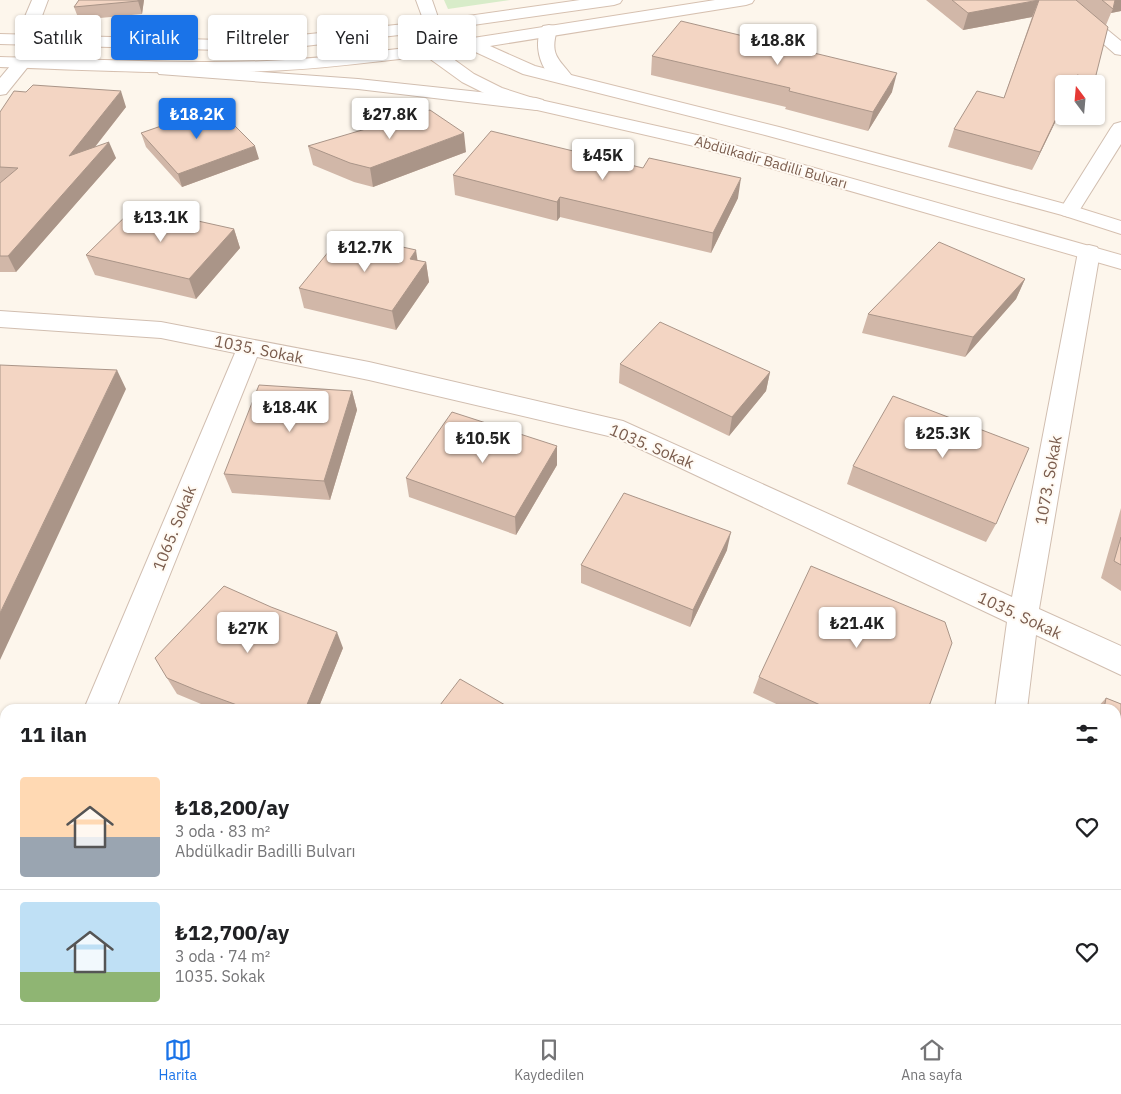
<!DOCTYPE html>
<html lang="tr">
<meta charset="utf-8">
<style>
:root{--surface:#fff;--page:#f2f2f2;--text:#202124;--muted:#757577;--line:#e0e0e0;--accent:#1a73e8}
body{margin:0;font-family:"IBM Plex Sans",sans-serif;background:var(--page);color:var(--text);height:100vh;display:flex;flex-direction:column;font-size:19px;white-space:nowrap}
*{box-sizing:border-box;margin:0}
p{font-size:16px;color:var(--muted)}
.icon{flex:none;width:28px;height:28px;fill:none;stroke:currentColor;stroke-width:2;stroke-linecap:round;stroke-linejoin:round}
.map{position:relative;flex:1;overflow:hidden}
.sheet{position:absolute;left:0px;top:704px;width:1121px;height:321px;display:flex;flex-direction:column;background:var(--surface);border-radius:15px 15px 0 0;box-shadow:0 1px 4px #0004}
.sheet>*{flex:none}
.banner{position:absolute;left:15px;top:15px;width:500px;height:45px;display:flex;gap:10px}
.needle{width:32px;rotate:344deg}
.tools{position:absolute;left:1055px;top:75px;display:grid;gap:10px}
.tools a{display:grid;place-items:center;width:50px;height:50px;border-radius:5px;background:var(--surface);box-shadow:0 1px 4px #0004;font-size:25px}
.price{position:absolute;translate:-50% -42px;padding:0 11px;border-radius:5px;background:#fff;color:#222;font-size:16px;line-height:32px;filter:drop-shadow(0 1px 2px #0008)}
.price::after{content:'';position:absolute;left:50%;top:30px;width:15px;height:11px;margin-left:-8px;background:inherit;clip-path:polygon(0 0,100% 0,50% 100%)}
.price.on{background:var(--accent);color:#fff}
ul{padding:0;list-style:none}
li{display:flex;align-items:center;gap:15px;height:125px;padding:0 20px}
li+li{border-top:1px solid var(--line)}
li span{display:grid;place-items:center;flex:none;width:140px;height:100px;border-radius:5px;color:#555}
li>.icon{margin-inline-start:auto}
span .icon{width:60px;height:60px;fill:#fffc;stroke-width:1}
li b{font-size:21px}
h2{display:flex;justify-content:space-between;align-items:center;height:60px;padding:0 20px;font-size:21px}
.chip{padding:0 18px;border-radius:5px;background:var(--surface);box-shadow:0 1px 4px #0004;font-size:18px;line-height:45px}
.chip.on{background:var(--accent);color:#fff}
.menu{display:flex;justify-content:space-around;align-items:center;height:70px;border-top:1px solid var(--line);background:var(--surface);font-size:14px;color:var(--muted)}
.menu a{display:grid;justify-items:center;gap:2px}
.menu .on{color:var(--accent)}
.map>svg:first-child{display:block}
.green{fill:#d8ecc9}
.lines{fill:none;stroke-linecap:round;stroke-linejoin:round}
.minor-casing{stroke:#d1beb0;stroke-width:2}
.tertiary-casing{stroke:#d1beb0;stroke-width:2}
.secondary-casing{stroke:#d6c0b0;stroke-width:2}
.minor{fill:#fff;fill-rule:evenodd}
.tertiary{fill:#fff;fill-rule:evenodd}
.secondary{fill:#fff;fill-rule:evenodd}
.wall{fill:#d1b7a8}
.shaded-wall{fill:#aa9588}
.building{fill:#f3d5c3;stroke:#aa9588}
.labels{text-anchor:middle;stroke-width:4;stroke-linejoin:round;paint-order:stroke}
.far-street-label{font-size:14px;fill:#7a5c4d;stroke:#fffaf3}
.street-label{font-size:16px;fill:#7a5c4d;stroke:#fffaf3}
</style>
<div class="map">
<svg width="1121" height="1024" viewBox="0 0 1121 1024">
<rect width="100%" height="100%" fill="#fdf6ec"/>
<!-- green -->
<path class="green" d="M 444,0 L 510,0 L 448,9 Z"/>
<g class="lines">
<defs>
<path id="minor" d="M 32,0 L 48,0 L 33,40 L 30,44 L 24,45 L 18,44 L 15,40 Z
M 416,0 L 432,0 L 441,26 L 439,30 L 427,30 Z
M 1053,0 L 1071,0 L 1121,41 L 1121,55 L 1115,54 Z
M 22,58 L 28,59 L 31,63 L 6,94 L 0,95 L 0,78 L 16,59 Z
M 1121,122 L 1121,144 L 1079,211 L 1076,215 L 1069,217 L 1062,215 L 1059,211 L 1111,128 L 1114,124 Z
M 1089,245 L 1097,247 L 1100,252 L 1039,609 L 1121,646 L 1121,675 L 1036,635 L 1027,709 L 995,709 L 1007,622 L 617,438 L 369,380 L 257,357 L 116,709 L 84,709 L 235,353 L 161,338 L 0,327 L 0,311 L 161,322 L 369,362 L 623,421 L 1012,597 L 1078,252 L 1081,247 Z
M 5,919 L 5,965 L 0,968 L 0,921 Z
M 620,1020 L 663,1020 L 664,1024 L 621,1024 Z
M 964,1020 L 1002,1020 L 1002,1024 L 964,1024 Z"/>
<path id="tertiary" d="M 549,25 L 555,26 L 557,30 C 549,57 560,59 574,79 L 571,83 C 546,89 529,46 543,26 Z
M 165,65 L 358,79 L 536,98 L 543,100 L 545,104 L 543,108 L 536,110 L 358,89 L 159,74 L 156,70 L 159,66 Z"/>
<path id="secondary" d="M 580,0 L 622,0 L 620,3 L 614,5 L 452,28 L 473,38 L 715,0 L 754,0 L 752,3 L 746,5 L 490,46 L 535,66 L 779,127 L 1076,207 L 1121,221 L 1121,234 L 1062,215 L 765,135 L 523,74 L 469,49 L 445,53 L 474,74 L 502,88 L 536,99 L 706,137 L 1121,255 L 1121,269 L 694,146 L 524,107 L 490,96 L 462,82 L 426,56 C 373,62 320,69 267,71 C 178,75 89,70 0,67 L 0,57 C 89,59 178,64 267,61 C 316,59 365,53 414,47 L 399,35 L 305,46 L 221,50 L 0,44 L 0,34 L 221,40 L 263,39 L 433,21 ZM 431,31 L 452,41 L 433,44 L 418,33 Z"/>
</defs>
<!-- minor casing -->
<use href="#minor" class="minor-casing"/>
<!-- tertiary casing -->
<use href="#tertiary" class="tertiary-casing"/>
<!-- secondary casing -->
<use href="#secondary" class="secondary-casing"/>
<!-- minor -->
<use href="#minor" class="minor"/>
<!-- tertiary -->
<use href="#tertiary" class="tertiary"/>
<!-- secondary -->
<use href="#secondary" class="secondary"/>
</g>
<!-- wall -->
<path class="wall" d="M 79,0 L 144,0 L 142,14 L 79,20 L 74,7 Z
M 926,0 L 1121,0 L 1121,11 L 1111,13 L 1106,25 L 1095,79 L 1093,84 L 1064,84 L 1064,104 L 1032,170 L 948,147 L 954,129 L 1004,98 L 1032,17 L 963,30 Z
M 652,56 L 892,92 L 868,131 L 785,109 L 786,107 L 651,75 Z
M 126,107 L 95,147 L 116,158 L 16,272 L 0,272 L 0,183 L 1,182 L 0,182 L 0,112 Z
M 141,133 L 259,159 L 182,187 L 146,147 Z
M 308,146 L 466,152 L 373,187 L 354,182 L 313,165 Z
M 453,175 L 738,198 L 711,253 L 560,217 L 557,221 L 455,195 Z
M 234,229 L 240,248 L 196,299 L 95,275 L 86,255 Z
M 417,260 L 426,262 L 429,282 L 396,330 L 304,308 L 299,288 Z
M 1025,279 L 1016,299 L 965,357 L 862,333 L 868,314 Z
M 620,364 L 770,372 L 766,391 L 729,436 L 619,383 Z
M 352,391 L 357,410 L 330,500 L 232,493 L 224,474 Z
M 557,446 L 557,465 L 516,535 L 409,497 L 406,478 Z
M 853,466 L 996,524 L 986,542 L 847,484 Z
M 1121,508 L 1121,591 L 1101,578 Z
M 727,550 L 690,627 L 581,583 L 581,565 Z
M 343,648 L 318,709 L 213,709 L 177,694 L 167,678 Z
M 759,677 L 928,709 L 787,709 L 753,693 Z
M 1106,698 L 1121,704 L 1121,896 L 1116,892 L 1116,709 L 1096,709 Z"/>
<!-- shaded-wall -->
<path class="shaded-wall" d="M 138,0 L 144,0 L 142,14 L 138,1 Z
M 1039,0 L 1032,17 L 963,30 L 968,13 Z
M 1115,0 L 1121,0 L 1121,11 L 1111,13 L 1113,9 Z
M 897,73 L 892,92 L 868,131 L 873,112 Z
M 121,91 L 126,107 L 76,171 L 69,156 Z
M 1064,102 L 1064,104 L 1032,170 L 1040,152 Z
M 464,133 L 466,152 L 373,187 L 370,168 Z
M 109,142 L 116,158 L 16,272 L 8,256 Z
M 255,146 L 259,159 L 182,187 L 178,174 Z
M 741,178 L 738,198 L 711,253 L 713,233 Z
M 560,197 L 560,217 L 557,221 L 557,202 Z
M 234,229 L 240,248 L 196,299 L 189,279 Z
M 416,250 L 419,270 L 410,259 Z
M 426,262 L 429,282 L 396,330 L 392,311 Z
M 1025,279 L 1016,299 L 965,357 L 973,337 Z
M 117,370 L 126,389 L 0,660 L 0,613 Z
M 770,372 L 766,391 L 729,436 L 732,417 Z
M 352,391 L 357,410 L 330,500 L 324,481 Z
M 557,446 L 557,465 L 516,535 L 515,517 Z
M 731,532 L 727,550 L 690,627 L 693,610 Z
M 337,632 L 343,648 L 318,709 L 303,709 Z
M 293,1020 L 302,1020 L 300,1024 Z"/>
<!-- building -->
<path class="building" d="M 79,0 L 138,0 L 138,1 L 74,7 Z
M 952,0 L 1076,0 L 1108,27 L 1095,79 L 1077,75 L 1072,84 L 1064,84 L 1064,102 L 1040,152 L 954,129 L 977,91 L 1004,98 L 1039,0 L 968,13 Z
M 1102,0 L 1115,0 L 1113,9 Z
M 681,21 L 897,73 L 873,112 L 789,91 L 790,88 L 652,56 Z
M 33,85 L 121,91 L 69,156 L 109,142 L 8,256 L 0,256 L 0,183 L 18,168 L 0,167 L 0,112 L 14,91 L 26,92 Z
M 216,107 L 255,146 L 178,174 L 141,133 Z
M 430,110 L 464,133 L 370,168 L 350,163 L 308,146 Z
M 491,131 L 643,168 L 649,158 L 741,178 L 713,233 L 560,197 L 557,202 L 453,175 Z
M 135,207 L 234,229 L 189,279 L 86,255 Z
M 362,238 L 416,250 L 410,259 L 426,262 L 392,311 L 299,288 L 338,240 L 357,244 Z
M 939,242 L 1025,279 L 973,337 L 868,314 Z
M 660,322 L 770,372 L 732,417 L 620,364 Z
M 0,365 L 117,370 L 0,613 Z
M 259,385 L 352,391 L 324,481 L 224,474 Z
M 893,396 L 1029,448 L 996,524 L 853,466 Z
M 452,412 L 557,446 L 515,517 L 406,478 Z
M 624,493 L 731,532 L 693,610 L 581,565 Z
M 1121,537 L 1121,565 L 1114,561 Z
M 811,566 L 945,622 L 952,643 L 928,709 L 829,709 L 759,677 Z
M 224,586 L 271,607 L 337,632 L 306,707 L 303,709 L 248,709 L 196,690 L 167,678 L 155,658 Z
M 460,679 L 512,709 L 437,709 Z
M 1106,698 L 1121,704 L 1121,864 L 1116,860 L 1116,709 L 1104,709 Z
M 162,1020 L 294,1020 L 300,1024 L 159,1024 Z"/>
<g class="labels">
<!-- far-street labels -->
<g class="far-street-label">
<text transform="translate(771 162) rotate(16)" y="5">Abdülkadir Badilli Bulvarı</text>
</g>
<!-- street labels -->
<g class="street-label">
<text transform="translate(259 349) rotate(11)" y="6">1035. Sokak</text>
<text transform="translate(652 446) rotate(23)" y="6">1035. Sokak</text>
<text transform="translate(1048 480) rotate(-80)" y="6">1073. Sokak</text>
<text transform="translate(174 528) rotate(-68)" y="6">1065. Sokak</text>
<text transform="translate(1020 615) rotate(25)" y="6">1035. Sokak</text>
</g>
</g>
</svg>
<div class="tools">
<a><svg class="needle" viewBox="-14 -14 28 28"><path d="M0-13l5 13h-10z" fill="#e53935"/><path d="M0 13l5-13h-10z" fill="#757577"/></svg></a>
</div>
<b class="price" style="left:778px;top:66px">₺18.8K</b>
<b class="price on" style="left:197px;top:140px">₺18.2K</b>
<b class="price" style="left:390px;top:140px">₺27.8K</b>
<b class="price" style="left:603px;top:181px">₺45K</b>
<b class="price" style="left:161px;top:243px">₺13.1K</b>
<b class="price" style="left:365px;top:273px">₺12.7K</b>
<b class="price" style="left:290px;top:433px">₺18.4K</b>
<b class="price" style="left:943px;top:459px">₺25.3K</b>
<b class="price" style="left:483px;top:464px">₺10.5K</b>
<b class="price" style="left:857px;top:649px">₺21.4K</b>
<b class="price" style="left:248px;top:654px">₺27K</b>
<div class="banner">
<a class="chip">Satılık</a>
<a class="chip on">Kiralık</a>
<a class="chip">Filtreler</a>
<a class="chip">Yeni</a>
<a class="chip">Daire</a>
</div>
<section class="sheet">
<h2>11 ilan<svg class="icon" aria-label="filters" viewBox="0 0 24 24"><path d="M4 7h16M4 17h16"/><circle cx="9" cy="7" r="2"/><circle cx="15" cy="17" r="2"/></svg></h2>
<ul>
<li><span style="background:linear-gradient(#ffd9b3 60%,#9aa5b1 0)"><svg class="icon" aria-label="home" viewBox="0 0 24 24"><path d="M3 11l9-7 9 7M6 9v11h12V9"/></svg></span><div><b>₺18,200/ay</b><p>3 oda · 83 m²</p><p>Abdülkadir Badilli Bulvarı</p></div><svg class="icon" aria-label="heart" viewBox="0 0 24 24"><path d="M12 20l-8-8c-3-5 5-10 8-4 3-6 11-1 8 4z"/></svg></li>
<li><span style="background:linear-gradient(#bfe0f5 70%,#8fb573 0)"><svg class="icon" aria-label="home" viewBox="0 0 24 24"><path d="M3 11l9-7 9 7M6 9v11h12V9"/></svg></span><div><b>₺12,700/ay</b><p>3 oda · 74 m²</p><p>1035. Sokak</p></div><svg class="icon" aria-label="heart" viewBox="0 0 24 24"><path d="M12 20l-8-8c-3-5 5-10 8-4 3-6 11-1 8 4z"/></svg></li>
</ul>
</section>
</div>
<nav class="menu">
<a class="on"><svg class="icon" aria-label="map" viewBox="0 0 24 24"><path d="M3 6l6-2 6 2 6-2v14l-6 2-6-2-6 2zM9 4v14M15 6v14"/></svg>Harita</a>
<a><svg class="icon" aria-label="saved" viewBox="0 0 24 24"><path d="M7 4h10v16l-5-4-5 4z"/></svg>Kaydedilen</a>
<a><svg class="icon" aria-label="home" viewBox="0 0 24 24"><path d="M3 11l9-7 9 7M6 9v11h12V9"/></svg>Ana sayfa</a>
</nav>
